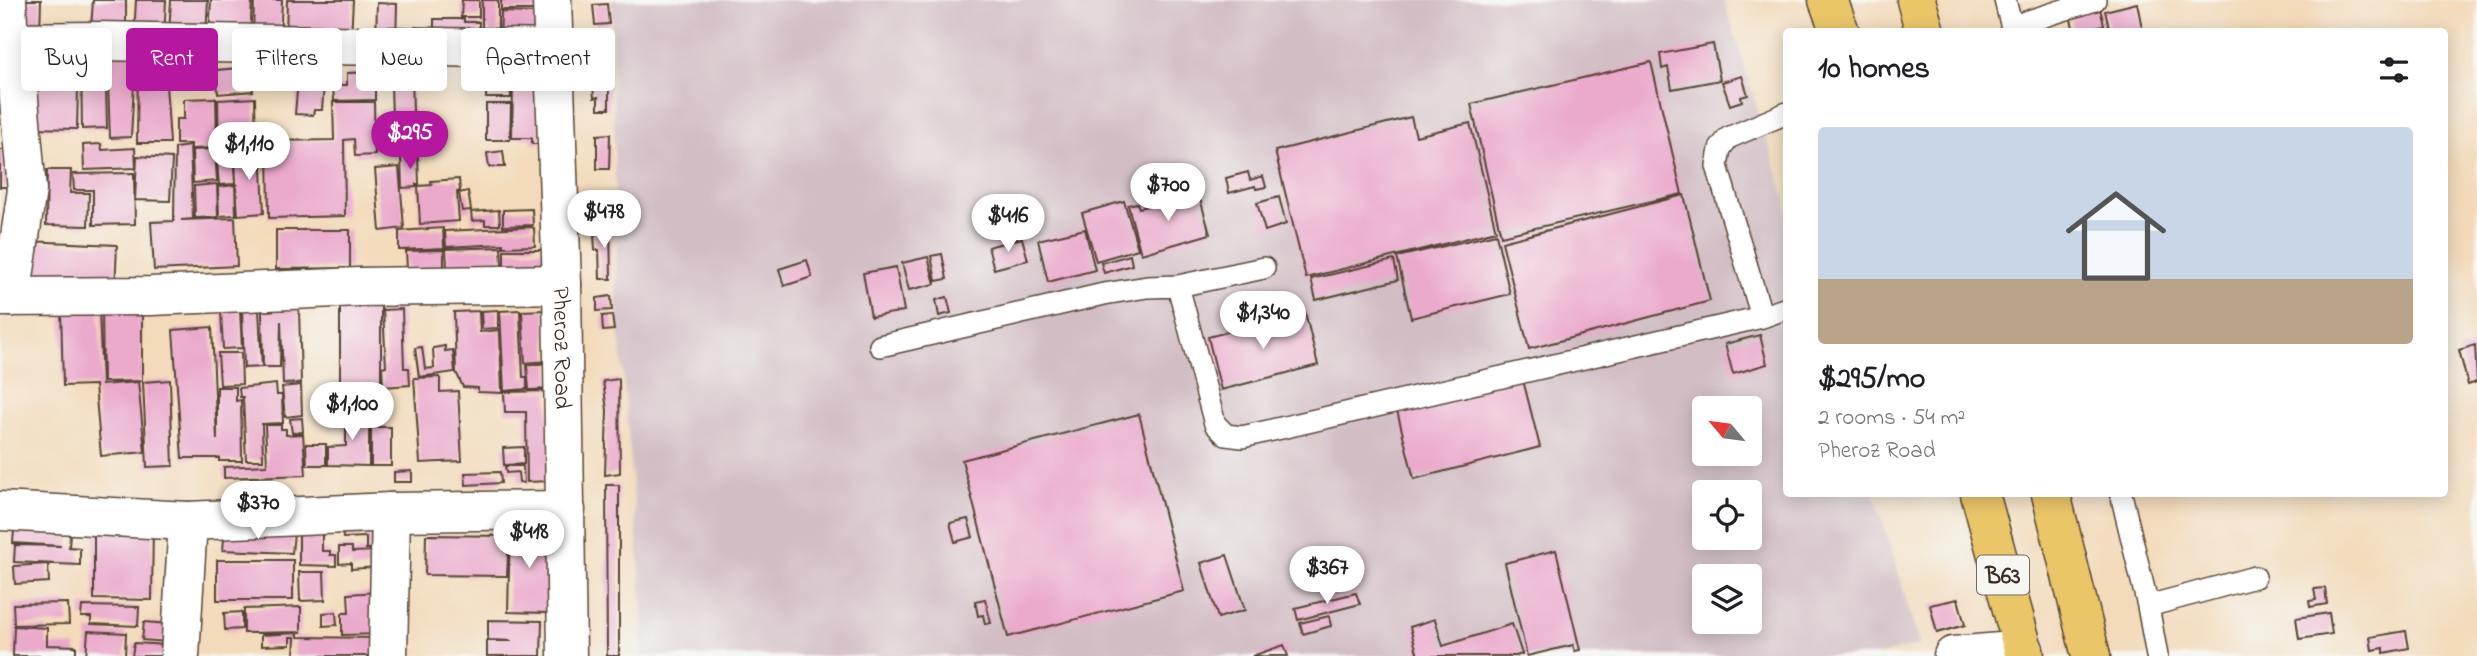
<!DOCTYPE html>
<meta charset="utf-8">
<style>
:root{--surface:#fff;--page:#f2f2f2;--text:#202124;--muted:#757577;--line:#e0e0e0;--accent:#b5179e}
body{margin:0;font-family:"Indie Flower",sans-serif;background:var(--page);color:var(--text);height:100vh;display:flex;flex-direction:column;font-size:26px;white-space:nowrap}
*{box-sizing:border-box;margin:0}
p{font-size:23px;color:var(--muted)}
.icon{flex:none;width:38px;height:38px;fill:none;stroke:currentColor;stroke-width:2;stroke-linecap:round;stroke-linejoin:round}
.map{position:relative;flex:1;overflow:hidden}
.drawer{position:absolute;left:1783px;top:28px;width:665px;height:469px;display:flex;flex-direction:column;background:var(--surface);border-radius:7px;box-shadow:0 4px 18px #0003}
.drawer>*{flex:none}
.hud{position:absolute;left:21px;top:28px;width:665px;height:63px;display:flex;gap:14px}
.needle{width:46px;rotate:299deg}
.buttons{position:absolute;left:1692px;top:396px;display:grid;gap:14px}
.buttons a{display:grid;place-items:center;width:70px;height:70px;border-radius:7px;background:var(--surface);box-shadow:0 4px 18px #0003;font-size:35px}
.price{position:absolute;translate:-50% -60px;padding:0 16px;border-radius:24px;background:#fff;color:#222;font-size:23px;line-height:46px;filter:drop-shadow(0 2px 4px #0008)}
.price::after{content:'';position:absolute;left:50%;top:42px;width:21px;height:16px;margin-left:-10px;background:inherit;clip-path:polygon(0 0,100% 0,50% 100%)}
.price.on{background:var(--accent);color:#fff}
ul{padding:0;list-style:none}
li{display:grid;align-content:center;gap:14px;height:371px;padding:0 35px}
li+li{border-top:2px solid var(--line)}
li span{display:grid;place-items:center;height:217px;border-radius:7px;color:#555}
li>.icon{margin-inline-start:auto}
span .icon{width:126px;height:126px;fill:#fffc;stroke-width:1}
li b{font-size:30px}
h2{display:flex;justify-content:space-between;align-items:center;height:84px;padding:0 35px;font-size:30px}
.chip{padding:0 24px;border-radius:7px;background:var(--surface);box-shadow:0 4px 18px #0003;font-size:24px;line-height:63px}
.chip.on{background:var(--accent);color:#fff}
.map>svg:first-child{display:block}
.industrial{fill:#d2bdc5;fill-rule:evenodd}
.building{fill:#eba9cc}
.lines{fill:none;stroke-linecap:round;stroke-linejoin:round}
.lane-casing{stroke:#574435;stroke-width:24}
.street-casing{stroke:#574435;stroke-width:41}
.highway-casing{stroke:#574435;stroke-width:41}
.lane{stroke:#fff;stroke-width:21}
.street{stroke:#fff;stroke-width:38}
.highway{stroke:#eac669;stroke-width:38}
.labels{text-anchor:middle;stroke-width:5;stroke-linejoin:round;paint-order:stroke}
.shield{fill:#f6f6f2;stroke:#73675e;stroke-width:2}
.shield-label{font-size:23px;font-weight:bold;fill:#3b2a1e}
.street-label{font-size:24px;fill:#3b2a1e;stroke:#f6f6f2}
</style>
<div class="map">
<svg width="2477" height="656" viewBox="0 0 2477 656">
<rect width="100%" height="100%" fill="#f6f6f2"/>
<filter id="ink" filterUnits="userSpaceOnUse"><feTurbulence type="fractalNoise" baseFrequency=".0143" numOctaves="2"/><feDisplacementMap in="SourceGraphic" scale="14" xChannelSelector="R" yChannelSelector="G"/><feConvolveMatrix kernelMatrix="1 2 1 2 8 2 1 2 1" color-interpolation-filters="sRGB"/></filter>
<filter id="wash" filterUnits="userSpaceOnUse"><feTurbulence type="fractalNoise" baseFrequency=".00686" numOctaves="4" result="noise"/><feDisplacementMap in="SourceGraphic" scale="28" xChannelSelector="R" yChannelSelector="G"/><feGaussianBlur stdDeviation="1.57" result="paint"/><feColorMatrix in="noise" values="0 0 0 0 0 0 0 0 0 0 0 0 0 0 0 0 0 1.4 0 .05"/><feComposite in="paint" operator="in"/></filter>
<g filter="url(#wash)">
<rect width="100%" height="100%" fill="#f3daba"/>
<!-- industrial -->
<path class="industrial" d="M 612,0 L 1724,0 L 1787,204 L 1787,494 L 1874,494 L 1920,645 L 1874,656 L 640,656 L 643,609 L 617,302 ZM 1704,408 L 1750,408 L 1750,453 L 1704,453 ZM 1704,492 L 1750,492 L 1750,537 L 1704,537 ZM 1704,576 L 1750,576 L 1750,621 L 1704,621 Z"/>
<g id="blocks">
<!-- building -->
<path class="building" d="M 19,0 L 41,0 L 40,34 L 17,34 Z
M 93,0 L 126,0 L 126,30 L 91,29 Z
M 136,0 L 166,0 L 164,38 L 134,36 Z
M 171,0 L 208,0 L 206,37 L 169,34 Z
M 211,0 L 252,0 L 250,39 L 209,38 Z
M 254,0 L 282,0 L 280,41 L 253,40 Z
M 287,0 L 353,0 L 351,39 L 286,37 Z
M 462,0 L 479,0 L 479,17 L 461,17 Z
M 482,0 L 498,0 L 498,43 L 489,43 L 489,28 L 482,28 Z
M 501,0 L 538,0 L 538,10 L 501,10 Z
M 377,3 L 397,4 L 396,42 L 376,42 Z
M 2137,3 L 2142,28 L 2128,32 L 2110,32 L 2105,11 Z
M 607,4 L 609,24 L 595,25 L 593,5 Z
M 2100,8 L 2104,25 L 2094,27 L 2095,32 L 2074,32 L 2070,15 Z
M 501,12 L 537,13 L 536,43 L 500,43 Z
M 434,19 L 464,19 L 464,22 L 479,22 L 479,36 L 434,43 Z
M 31,43 L 79,44 L 77,129 L 29,128 Z
M 1713,44 L 1720,80 L 1672,89 L 1668,67 L 1662,69 L 1660,54 Z
M 136,49 L 131,137 L 110,138 L 107,53 Z
M 170,52 L 211,52 L 211,83 L 171,82 Z
M 105,53 L 107,128 L 82,129 L 81,54 Z
M 164,56 L 170,143 L 137,143 L 138,58 Z
M 1651,62 L 1682,194 L 1501,236 L 1471,104 Z
M 514,64 L 530,64 L 529,71 L 534,71 L 534,85 L 514,85 Z
M 251,67 L 253,91 L 218,94 L 216,70 Z
M 375,72 L 375,100 L 334,101 L 333,85 L 347,85 L 347,73 Z
M 412,74 L 414,151 L 393,151 L 391,85 L 385,85 L 385,75 Z
M 1742,76 L 1748,95 L 1741,97 L 1742,101 L 1730,105 L 1722,82 Z
M 298,80 L 324,82 L 322,110 L 314,110 L 313,115 L 295,114 Z
M 486,80 L 510,80 L 511,98 L 486,98 Z
M 593,85 L 609,85 L 609,109 L 598,109 L 598,97 L 594,98 Z
M 513,87 L 541,87 L 540,144 L 532,144 L 532,138 L 512,138 Z
M 216,98 L 217,148 L 191,149 L 191,144 L 176,144 L 176,119 L 184,119 L 184,99 Z
M 255,98 L 256,146 L 219,147 L 218,100 Z
M 333,102 L 374,102 L 375,155 L 355,156 L 354,139 L 344,140 L 345,216 L 269,218 L 268,141 L 334,140 Z
M 486,104 L 511,104 L 510,140 L 486,140 Z
M 1411,117 L 1416,136 L 1470,123 L 1496,231 L 1306,278 L 1275,151 Z
M 610,134 L 609,169 L 597,169 L 597,135 Z
M 101,144 L 102,150 L 135,148 L 136,168 L 84,170 L 83,145 Z
M 190,146 L 193,219 L 181,220 L 235,218 L 237,266 L 154,270 L 151,222 L 174,221 L 175,148 Z
M 261,148 L 264,213 L 238,215 L 236,185 L 238,185 L 236,184 L 235,150 Z
M 215,149 L 217,181 L 193,183 L 192,150 Z
M 216,149 L 233,149 L 235,184 L 219,185 Z
M 0,150 L 13,150 L 13,187 L 0,187 Z
M 503,151 L 505,167 L 489,167 L 487,153 Z
M 418,155 L 419,184 L 416,184 L 416,187 L 402,188 L 401,156 Z
M 137,156 L 172,158 L 170,201 L 135,200 Z
M 399,167 L 404,228 L 380,231 L 375,169 Z
M 47,170 L 71,170 L 70,193 L 89,193 L 88,226 L 46,225 Z
M 1248,172 L 1250,180 L 1263,176 L 1266,187 L 1256,189 L 1255,186 L 1229,193 L 1226,178 Z
M 134,173 L 135,224 L 93,225 L 93,190 L 74,190 L 73,174 Z
M 459,179 L 460,191 L 457,192 L 459,221 L 420,224 L 418,186 L 432,185 L 431,181 Z
M 217,184 L 218,217 L 195,218 L 194,186 Z
M 235,185 L 236,215 L 219,216 L 218,187 Z
M 468,191 L 471,210 L 462,211 L 459,193 Z
M 1199,195 L 1210,234 L 1141,254 L 1128,205 L 1137,203 L 1139,208 L 1151,205 L 1150,201 L 1167,196 L 1170,203 Z
M 1684,195 L 1710,301 L 1529,349 L 1502,242 Z
M 1279,197 L 1286,224 L 1265,231 L 1257,203 Z
M 1124,201 L 1138,249 L 1096,261 L 1082,213 Z
M 609,203 L 609,216 L 598,216 L 597,204 Z
M 532,209 L 533,225 L 503,226 L 503,210 Z
M 499,210 L 500,225 L 485,225 L 485,220 L 472,221 L 471,212 Z
M 598,223 L 610,223 L 611,279 L 600,279 L 599,250 L 595,250 L 594,234 L 598,234 Z
M 531,227 L 534,228 L 535,246 L 503,247 L 503,244 L 446,247 L 445,231 Z
M 443,228 L 444,248 L 399,250 L 399,231 Z
M 1085,229 L 1095,270 L 1048,282 L 1038,240 Z
M 276,230 L 350,230 L 350,268 L 276,269 Z
M 1496,234 L 1510,294 L 1411,318 L 1397,257 Z
M 1022,238 L 1028,260 L 994,269 L 988,247 Z
M 26,241 L 117,245 L 115,290 L 24,286 Z
M 501,247 L 502,266 L 447,268 L 446,249 Z
M 444,250 L 444,269 L 407,269 L 406,251 Z
M 504,250 L 546,250 L 547,266 L 504,268 Z
M 942,254 L 947,279 L 936,281 L 931,256 Z
M 1130,255 L 1132,265 L 1104,273 L 1101,263 Z
M 928,257 L 935,284 L 909,290 L 902,263 Z
M 807,260 L 812,277 L 784,286 L 779,269 Z
M 1394,260 L 1398,280 L 1316,300 L 1311,279 Z
M 896,267 L 904,311 L 871,317 L 863,273 Z
M 611,296 L 612,310 L 597,311 L 597,298 Z
M 947,297 L 951,313 L 939,316 L 936,300 Z
M 381,302 L 381,384 L 340,385 L 340,303 Z
M 142,306 L 142,381 L 103,382 L 102,307 Z
M 99,307 L 102,385 L 138,382 L 145,452 L 101,456 L 95,385 L 63,386 L 61,308 Z
M 299,308 L 301,383 L 283,384 L 281,321 L 280,367 L 263,367 L 262,311 Z
M 402,309 L 404,368 L 409,368 L 410,385 L 383,387 L 382,367 L 386,366 L 383,310 Z
M 242,310 L 259,310 L 262,367 L 244,368 Z
M 498,310 L 498,328 L 482,329 L 481,311 Z
M 520,310 L 523,377 L 527,377 L 527,389 L 504,391 L 500,311 Z
M 545,310 L 548,361 L 525,363 L 522,311 Z
M 240,311 L 242,348 L 223,349 L 221,312 Z
M 479,311 L 480,332 L 500,330 L 502,393 L 478,392 L 478,388 L 463,387 L 456,372 L 454,312 Z
M 1305,312 L 1318,365 L 1221,390 L 1208,337 Z
M 612,315 L 614,330 L 603,331 L 602,316 Z
M 212,327 L 217,440 L 217,387 L 236,387 L 236,401 L 241,400 L 242,461 L 219,461 L 219,458 L 182,458 L 173,330 Z
M 1760,335 L 1767,364 L 1733,374 L 1725,344 Z
M 2475,345 L 2477,382 L 2468,385 L 2459,350 Z
M 445,346 L 445,351 L 453,350 L 455,372 L 419,377 L 415,348 L 422,347 L 425,369 L 434,368 L 433,348 Z
M 218,353 L 241,353 L 242,384 L 220,385 Z
M 549,363 L 551,389 L 529,390 L 527,365 Z
M 440,377 L 440,392 L 458,391 L 462,461 L 420,463 L 414,378 Z
M 619,379 L 620,473 L 605,475 L 607,410 L 603,381 Z
M 170,380 L 173,466 L 147,467 L 143,382 Z
M 1523,380 L 1540,447 L 1414,479 L 1397,411 Z
M 276,384 L 277,395 L 282,395 L 283,423 L 262,424 L 263,460 L 246,460 L 243,397 L 240,397 L 239,388 Z
M 301,385 L 302,415 L 285,417 L 282,387 Z
M 548,391 L 550,481 L 527,482 L 526,412 L 505,412 L 504,392 Z
M 346,408 L 363,408 L 363,427 L 369,427 L 369,466 L 328,465 L 328,447 L 346,446 Z
M 1139,414 L 1184,591 L 1008,637 L 962,460 Z
M 302,418 L 303,432 L 292,433 L 290,419 Z
M 265,425 L 281,425 L 281,429 L 286,429 L 286,435 L 303,434 L 306,475 L 224,478 L 224,467 L 267,465 Z
M 371,427 L 391,427 L 391,466 L 371,466 Z
M 306,444 L 326,444 L 326,465 L 307,465 Z
M 524,447 L 524,464 L 504,465 L 503,448 Z
M 505,466 L 523,466 L 524,483 L 519,482 L 518,472 L 506,473 Z
M 412,471 L 412,482 L 394,482 L 394,472 Z
M 500,472 L 501,483 L 466,485 L 465,473 Z
M 606,485 L 619,485 L 619,656 L 607,656 Z
M 15,517 L 71,520 L 69,547 L 80,548 L 80,565 L 14,562 L 15,545 L 61,546 L 13,543 Z
M 968,519 L 973,537 L 955,542 L 950,523 Z
M 94,524 L 153,524 L 152,600 L 94,599 Z
M 299,525 L 322,525 L 322,551 L 330,551 L 330,555 L 336,555 L 336,566 L 299,565 Z
M 510,526 L 550,528 L 548,613 L 508,612 Z
M 377,527 L 378,549 L 366,549 L 366,537 L 343,538 L 342,528 Z
M 225,529 L 294,533 L 292,553 L 223,550 Z
M 426,535 L 509,536 L 507,576 L 425,575 Z
M 339,547 L 352,547 L 352,552 L 377,551 L 378,567 L 351,569 L 351,563 L 339,564 Z
M 1556,550 L 1580,650 L 1575,651 L 1573,645 L 1527,656 L 1505,563 Z
M 1227,555 L 1245,610 L 1218,618 L 1201,563 Z
M 217,560 L 293,560 L 293,600 L 217,600 Z
M 48,564 L 49,582 L 15,584 L 14,566 Z
M 299,572 L 324,572 L 325,600 L 300,601 Z
M 2325,588 L 2327,604 L 2310,607 L 2309,601 L 2316,600 L 2314,589 Z
M 378,592 L 380,634 L 342,635 L 342,613 L 349,613 L 348,594 Z
M 1356,593 L 1360,604 L 1298,620 L 1295,608 Z
M 985,599 L 991,623 L 985,624 L 983,615 L 978,616 L 975,601 Z
M 1958,599 L 1965,625 L 1937,633 L 1930,605 Z
M 68,603 L 69,624 L 14,625 L 13,604 Z
M 82,606 L 139,607 L 138,626 L 91,624 L 91,617 L 81,617 Z
M 301,607 L 301,632 L 244,633 L 244,609 Z
M 242,612 L 242,629 L 225,630 L 224,613 Z
M 336,612 L 337,625 L 323,626 L 323,613 Z
M 2329,613 L 2332,634 L 2299,639 L 2296,618 Z
M 1329,616 L 1331,626 L 1303,634 L 1300,623 Z
M 1435,619 L 1443,646 L 1512,624 L 1522,654 L 1516,656 L 1418,656 L 1410,627 Z
M 488,620 L 542,621 L 541,656 L 487,656 L 487,641 L 512,641 L 488,640 Z
M 144,622 L 169,624 L 168,642 L 142,640 Z
M 14,626 L 47,628 L 47,645 L 76,646 L 76,656 L 13,656 Z
M 88,631 L 126,633 L 125,656 L 86,656 Z
M 2406,631 L 2409,648 L 2384,653 L 2384,648 L 2372,650 L 2370,637 Z
M 298,633 L 298,637 L 379,638 L 379,656 L 294,656 L 295,637 L 290,637 L 290,645 L 261,646 L 261,635 Z
M 134,643 L 167,645 L 166,656 L 132,656 Z
M 1284,645 L 1288,656 L 1252,656 Z"/>
</g>
</g>
<g filter="url(#ink)">
<use href="#blocks" fill-opacity="0" stroke="#574435" stroke-width="2"/>
<g class="lines">
<defs>
<path id="lane" d="M 2005,0 L 2013,32
M 2013,26 L 2095,0
M 1264,268 L 1178,286 L 1215,424 L 1226,435 L 1242,437 L 1762,317 L 1717,166 L 1720,149 L 1728,138 L 1787,113
M 1762,317 L 1787,308
M 880,346 L 1104,294 L 1147,287 L 1178,286
M 2121,494 L 2148,606 L 2157,656
M 2148,606 L 2255,577"/>
<g id="street">
<path d="M 7,0 L 8,23 L 17,76 L 27,190 L 11,297"/>
<path id="s1" d="M 552,0 L 562,284 L 567,656"/>
<path d="M 0,42 L 97,41 L 552,49"/>
<path d="M 0,297 L 151,296 L 359,287 L 562,284"/>
<path d="M 0,511 L 188,521 L 391,512 L 566,510"/>
<path d="M 180,656 L 188,521"/>
<path d="M 388,656 L 391,512"/>
<path d="M 1953,656 L 2024,650"/>
</g>
<path id="highway" d="M 1828,0 L 1840,32
M 1916,0 L 1925,32
M 1980,494 L 2025,656
M 2051,494 L 2091,656"/>
</defs>
<!-- lane casing -->
<use href="#lane" class="lane-casing"/>
<!-- street casing -->
<use href="#street" class="street-casing"/>
<!-- highway casing -->
<use href="#highway" class="highway-casing"/>
<!-- lane -->
<use href="#lane" class="lane"/>
<!-- street -->
<use href="#street" class="street"/>
<!-- highway -->
<use href="#highway" class="highway"/>
</g>
</g>
<g class="labels">
<!-- shield labels -->
<rect class="shield" x="1977" y="555.5" width="52" height="39" rx="5"/>
<g class="shield-label">
<text x="2003" y="583">B63</text>
</g>
<!-- street labels -->
<g class="street-label">
<text dy="8" stroke="none"><textPath href="#s1" startOffset="348">Pheroz Road</textPath></text>
</g>
</g>
</svg>
<div class="buttons">
<a><svg class="needle" viewBox="-14 -14 28 28"><path d="M0-13l5 13h-10z" fill="#e53935"/><path d="M0 13l5-13h-10z" fill="#757577"/></svg></a>
<a><svg class="icon" aria-label="locate" viewBox="0 0 24 24"><circle cx="12" cy="12" r="6"/><path d="M12 2v4M12 18v4M2 12h4M18 12h4"/></svg></a>
<a><svg class="icon" aria-label="layers" viewBox="0 0 24 24"><path d="M12 4l9 5-9 5-9-5zM3 14l9 5 9-5"/></svg></a>
</div>
<b class="price on" style="left:410px;top:171px">$295</b>
<b class="price" style="left:249px;top:182px">$1,110</b>
<b class="price" style="left:1168px;top:223px">$700</b>
<b class="price" style="left:604px;top:250px">$478</b>
<b class="price" style="left:1008px;top:254px">$416</b>
<b class="price" style="left:1263px;top:351px">$1,340</b>
<b class="price" style="left:352px;top:442px">$1,100</b>
<b class="price" style="left:258px;top:541px">$370</b>
<b class="price" style="left:529px;top:570px">$418</b>
<b class="price" style="left:1327px;top:606px">$367</b>
<div class="hud">
<a class="chip">Buy</a>
<a class="chip on">Rent</a>
<a class="chip">Filters</a>
<a class="chip">New</a>
<a class="chip">Apartment</a>
</div>
<section class="drawer">
<h2>10 homes<svg class="icon" aria-label="filters" viewBox="0 0 24 24"><path d="M4 7h16M4 17h16"/><circle cx="9" cy="7" r="2"/><circle cx="15" cy="17" r="2"/></svg></h2>
<ul>
<li><span style="background:linear-gradient(#c9d6e8 70%,#b9a48a 0)"><svg class="icon" aria-label="home" viewBox="0 0 24 24"><path d="M3 11l9-7 9 7M6 9v11h12V9"/></svg></span><div><b>$295/mo</b><p>2 rooms · 54 m²</p><p>Pheroz Road</p></div></li>
</ul>
</section>
</div>
